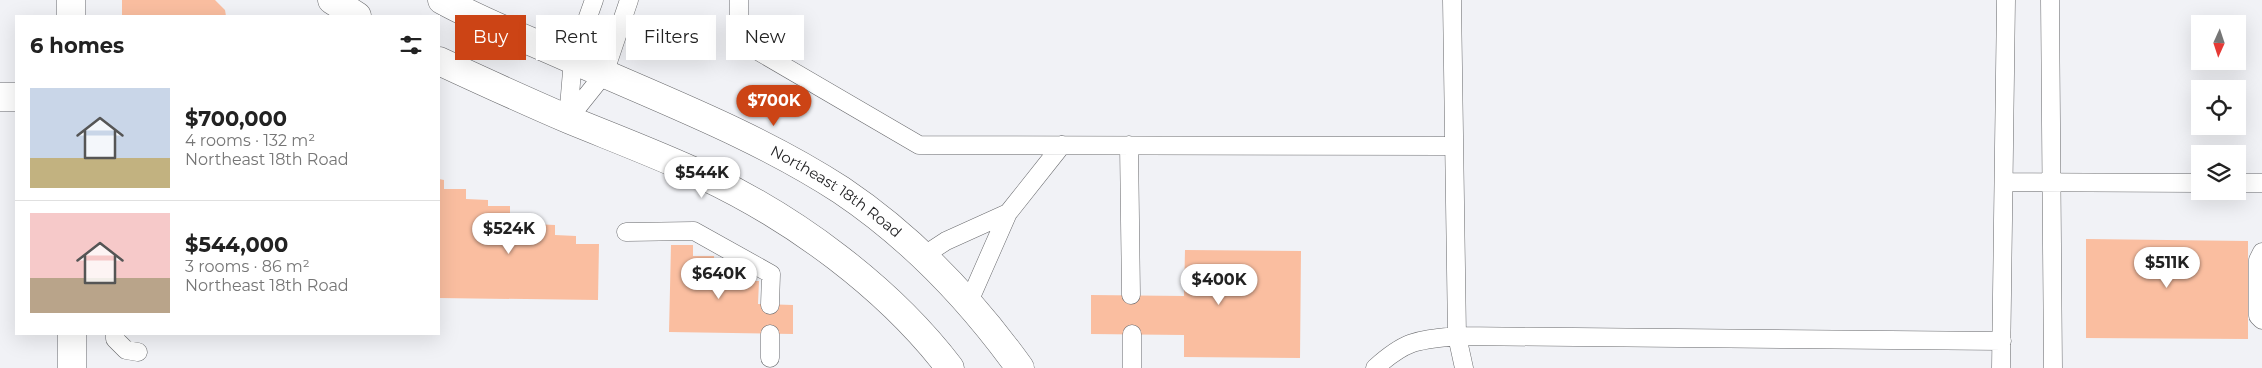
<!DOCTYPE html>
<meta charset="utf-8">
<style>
:root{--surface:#fff;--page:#f6f6f6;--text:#222;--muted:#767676;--line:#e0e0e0;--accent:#cc4415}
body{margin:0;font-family:Montserrat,sans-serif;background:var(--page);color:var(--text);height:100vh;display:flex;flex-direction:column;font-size:19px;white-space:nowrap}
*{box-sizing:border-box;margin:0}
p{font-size:16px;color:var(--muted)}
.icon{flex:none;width:28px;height:28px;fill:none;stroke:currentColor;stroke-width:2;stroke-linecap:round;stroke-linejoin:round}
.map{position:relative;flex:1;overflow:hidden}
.side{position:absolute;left:15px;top:15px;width:425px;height:320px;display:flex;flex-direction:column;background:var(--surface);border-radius:0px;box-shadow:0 5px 20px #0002}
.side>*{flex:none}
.hud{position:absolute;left:455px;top:15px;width:475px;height:45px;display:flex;gap:10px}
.needle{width:32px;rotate:183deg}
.buttons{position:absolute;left:2191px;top:15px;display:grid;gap:10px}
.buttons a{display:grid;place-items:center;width:55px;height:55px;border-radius:0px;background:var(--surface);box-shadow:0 5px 20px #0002;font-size:25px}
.price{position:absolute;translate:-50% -42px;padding:0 11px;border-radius:18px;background:#fff;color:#222;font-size:16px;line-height:32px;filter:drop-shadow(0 1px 2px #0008)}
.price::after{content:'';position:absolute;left:50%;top:30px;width:15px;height:11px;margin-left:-8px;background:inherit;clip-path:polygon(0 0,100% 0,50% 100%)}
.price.active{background:var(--accent);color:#fff}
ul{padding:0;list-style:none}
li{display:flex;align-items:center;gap:15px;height:125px;padding:0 15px}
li+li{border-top:1px solid var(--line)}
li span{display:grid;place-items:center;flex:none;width:140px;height:100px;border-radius:0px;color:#555}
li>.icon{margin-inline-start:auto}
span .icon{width:60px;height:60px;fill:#fffc;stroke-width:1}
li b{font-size:21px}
h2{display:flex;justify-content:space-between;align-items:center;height:60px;padding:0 15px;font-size:21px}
.chip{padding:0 18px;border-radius:0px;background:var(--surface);box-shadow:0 5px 20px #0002;font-size:18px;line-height:45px}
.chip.active{background:var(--accent);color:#fff}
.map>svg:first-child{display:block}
.building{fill:#fabea0}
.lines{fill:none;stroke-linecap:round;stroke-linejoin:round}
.service-casing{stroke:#68696c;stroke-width:19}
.tertiary-casing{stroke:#68696c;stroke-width:29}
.service{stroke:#fff;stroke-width:18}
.tertiary{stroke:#fff;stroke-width:28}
.labels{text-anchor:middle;stroke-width:4;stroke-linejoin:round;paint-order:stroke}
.street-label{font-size:15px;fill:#252527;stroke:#fff}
</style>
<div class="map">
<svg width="2262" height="368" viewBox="0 0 2262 368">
<rect width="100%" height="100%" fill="#f1f2f6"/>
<!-- building -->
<path class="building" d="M 122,0 L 215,0 L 225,10 L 226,16 L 122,16 Z
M 439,179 L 444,180 L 444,189 L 466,189 L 466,199 L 488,200 L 488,206 L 510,206 L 510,214 L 533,214 L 533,224 L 555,225 L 555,235 L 576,236 L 576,244 L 599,244 L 598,300 L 439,298 Z
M 2086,239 L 2248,241 L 2248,339 L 2086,338 Z
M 671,245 L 693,245 L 693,256 L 714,256 L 714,269 L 737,270 L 737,281 L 759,281 L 758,304 L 793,305 L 793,334 L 669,332 Z
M 1185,250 L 1301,251 L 1300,358 L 1184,357 L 1184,335 L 1091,334 L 1091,295 L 1184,296 Z"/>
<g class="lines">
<defs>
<path id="service" d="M 739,0 L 739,40 L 919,145 L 1454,146
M 1452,0 L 1457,336 L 1464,368
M 2050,0 L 2053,368
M 568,119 L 604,74 L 629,0
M 568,119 L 573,59 L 594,0
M 1129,145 L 1131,295
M 2004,182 L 2200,183
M 2238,183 L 2262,183
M 626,232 L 694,231 L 771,274 L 770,305
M 2262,252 L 2258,260 L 2258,316 L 2262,320
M 923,256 L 946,241 L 1008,213
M 968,304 L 1008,213 L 1062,145
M 115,334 L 115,339 L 126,350 L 138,352
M 770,334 L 770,358
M 1132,334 L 1132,368
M 1375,368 C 1406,340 1417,340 1457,336 L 2002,341
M 2001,368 L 2006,0"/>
<g id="tertiary">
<path d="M 332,0 L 357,16"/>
<path id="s1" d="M 442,0 C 484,23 529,40 573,60 C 663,100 758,136 841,190 C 911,237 971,300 1020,368"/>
<path d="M 71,16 L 71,0"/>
<path d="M 439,61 C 482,81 526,101 570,120 C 614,138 659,155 702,175 C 794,218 888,287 950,368"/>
<path d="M 0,97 L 16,97"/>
<path d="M 72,334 L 72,368"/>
</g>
</defs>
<!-- service casing -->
<use href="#service" class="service-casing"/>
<!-- tertiary casing -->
<use href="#tertiary" class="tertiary-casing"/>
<!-- service -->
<use href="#service" class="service"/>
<!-- tertiary -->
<use href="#tertiary" class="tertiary"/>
</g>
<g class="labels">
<!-- street labels -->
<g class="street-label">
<text dy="5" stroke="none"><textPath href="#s1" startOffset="439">Northeast 18th Road</textPath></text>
</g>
</g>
</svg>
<div class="buttons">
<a><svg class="needle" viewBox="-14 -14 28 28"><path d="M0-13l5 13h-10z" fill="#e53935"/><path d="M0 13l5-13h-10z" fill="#767676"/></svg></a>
<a><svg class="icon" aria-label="locate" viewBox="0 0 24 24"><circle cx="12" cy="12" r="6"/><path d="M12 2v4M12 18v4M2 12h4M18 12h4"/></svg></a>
<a><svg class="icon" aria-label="layers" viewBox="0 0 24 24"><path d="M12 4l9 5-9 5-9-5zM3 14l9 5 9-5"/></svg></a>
</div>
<b class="price active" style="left:774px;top:127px">$700K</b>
<b class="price" style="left:702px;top:199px">$544K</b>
<b class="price" style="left:509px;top:255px">$524K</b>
<b class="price" style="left:2167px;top:289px">$511K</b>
<b class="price" style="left:719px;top:300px">$640K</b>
<b class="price" style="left:1219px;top:306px">$400K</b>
<div class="hud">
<a class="chip active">Buy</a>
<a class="chip">Rent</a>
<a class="chip">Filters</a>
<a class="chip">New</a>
</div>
<section class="side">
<h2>6 homes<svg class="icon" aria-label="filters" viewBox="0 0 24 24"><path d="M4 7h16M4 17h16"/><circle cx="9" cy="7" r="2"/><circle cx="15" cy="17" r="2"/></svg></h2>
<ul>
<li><span style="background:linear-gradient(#c9d6e8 70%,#c2b280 0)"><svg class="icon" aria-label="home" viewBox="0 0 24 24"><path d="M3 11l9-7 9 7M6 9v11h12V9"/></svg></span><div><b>$700,000</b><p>4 rooms · 132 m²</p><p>Northeast 18th Road</p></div></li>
<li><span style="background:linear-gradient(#f6c9c9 65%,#b9a48a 0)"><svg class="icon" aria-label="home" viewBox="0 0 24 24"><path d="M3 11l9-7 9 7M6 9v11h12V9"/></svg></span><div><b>$544,000</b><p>3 rooms · 86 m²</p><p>Northeast 18th Road</p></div></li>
</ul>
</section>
</div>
